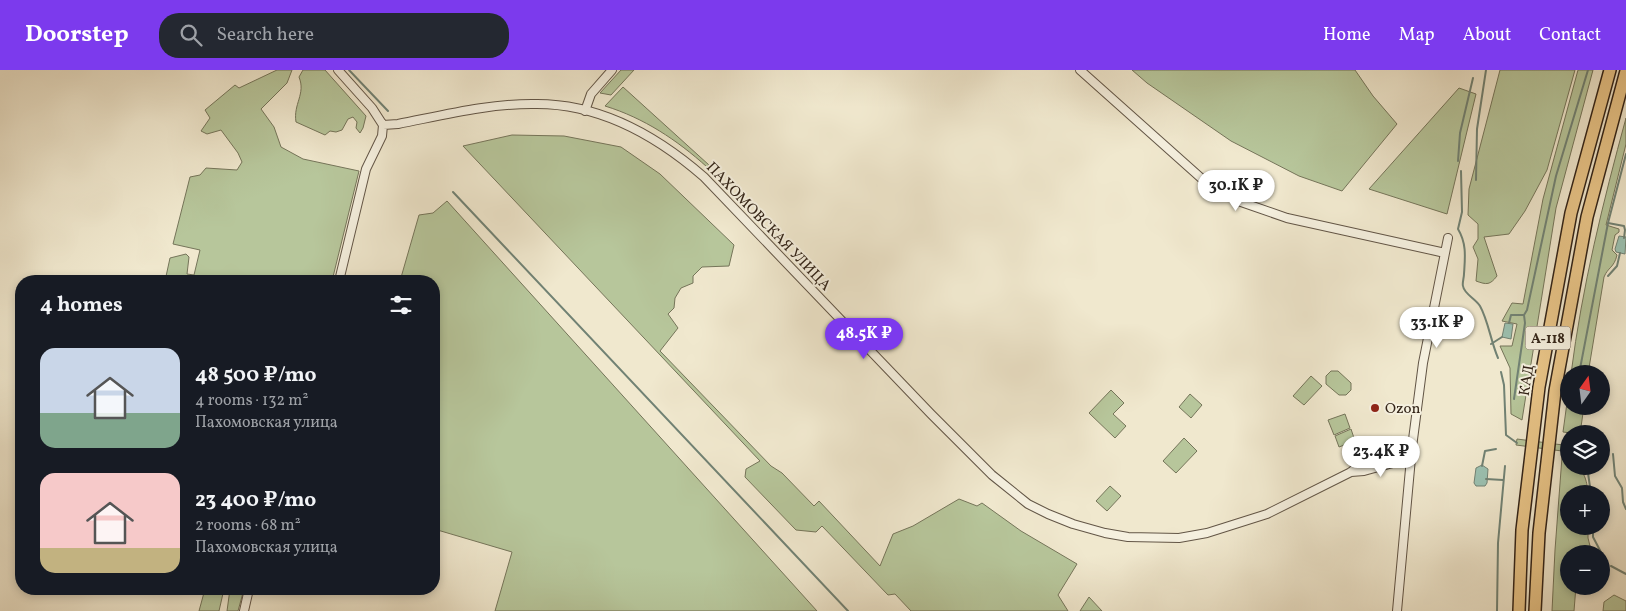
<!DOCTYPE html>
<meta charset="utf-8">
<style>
:root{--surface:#171b24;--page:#242831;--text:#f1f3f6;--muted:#9ea1a6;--accent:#7c3aed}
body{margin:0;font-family:Vollkorn,serif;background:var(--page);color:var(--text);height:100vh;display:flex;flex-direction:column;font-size:19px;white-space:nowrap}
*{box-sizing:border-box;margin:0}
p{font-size:16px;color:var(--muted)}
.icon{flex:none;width:28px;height:28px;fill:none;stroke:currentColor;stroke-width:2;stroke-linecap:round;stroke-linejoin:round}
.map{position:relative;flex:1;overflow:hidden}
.details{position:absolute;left:15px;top:205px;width:425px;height:320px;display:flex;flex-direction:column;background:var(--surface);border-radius:20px;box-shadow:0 2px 8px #0003}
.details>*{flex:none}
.needle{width:32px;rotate:14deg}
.controls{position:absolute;left:1560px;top:295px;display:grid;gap:10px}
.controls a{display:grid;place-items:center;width:50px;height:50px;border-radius:50%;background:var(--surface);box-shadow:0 2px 8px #0003;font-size:25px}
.price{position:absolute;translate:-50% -42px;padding:0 11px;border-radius:18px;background:#fff;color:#222;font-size:16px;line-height:32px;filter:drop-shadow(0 1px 2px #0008)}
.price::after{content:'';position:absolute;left:50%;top:30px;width:15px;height:11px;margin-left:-8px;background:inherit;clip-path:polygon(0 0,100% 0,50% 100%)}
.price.current{background:var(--accent);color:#fff}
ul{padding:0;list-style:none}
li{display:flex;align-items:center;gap:15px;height:125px;padding:0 25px}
li span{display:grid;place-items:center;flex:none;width:140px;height:100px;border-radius:15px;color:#555}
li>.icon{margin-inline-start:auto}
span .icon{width:60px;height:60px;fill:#fffc;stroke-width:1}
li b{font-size:21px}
h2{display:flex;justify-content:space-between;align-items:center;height:60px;padding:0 25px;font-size:21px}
header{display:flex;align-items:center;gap:30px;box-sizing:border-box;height:70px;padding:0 25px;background:var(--accent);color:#fff}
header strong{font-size:24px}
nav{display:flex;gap:28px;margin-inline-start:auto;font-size:18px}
.search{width:350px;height:45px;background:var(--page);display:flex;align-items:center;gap:12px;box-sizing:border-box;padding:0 18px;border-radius:20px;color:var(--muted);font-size:19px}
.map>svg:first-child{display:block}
.green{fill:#b7c69b;stroke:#75755a}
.water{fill:#9bc1b1;stroke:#718274}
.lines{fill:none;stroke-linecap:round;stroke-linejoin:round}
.stream{stroke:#718274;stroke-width:2}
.minor-casing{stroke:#625546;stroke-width:10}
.highway-casing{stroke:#332418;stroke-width:14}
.minor{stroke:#f5f0df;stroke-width:8}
.highway{stroke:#e8c487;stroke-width:11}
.poi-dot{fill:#8f2418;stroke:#f5f0df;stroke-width:2}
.labels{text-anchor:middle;stroke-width:4;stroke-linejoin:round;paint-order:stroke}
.shield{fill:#f5f0df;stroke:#6d6154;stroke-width:1}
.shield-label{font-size:14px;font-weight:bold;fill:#332418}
.street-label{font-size:15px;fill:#332418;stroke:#f5f0df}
.poi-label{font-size:15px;fill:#332418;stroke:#f5f0df;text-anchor:start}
</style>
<header>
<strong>Doorstep</strong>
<div class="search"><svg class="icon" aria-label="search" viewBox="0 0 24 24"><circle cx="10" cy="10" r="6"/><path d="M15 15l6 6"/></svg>Search here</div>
<nav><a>Home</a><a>Map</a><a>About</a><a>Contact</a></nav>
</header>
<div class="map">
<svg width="1626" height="541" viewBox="0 0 1626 541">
<rect width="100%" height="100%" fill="#f0e8ce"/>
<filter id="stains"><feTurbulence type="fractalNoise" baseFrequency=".004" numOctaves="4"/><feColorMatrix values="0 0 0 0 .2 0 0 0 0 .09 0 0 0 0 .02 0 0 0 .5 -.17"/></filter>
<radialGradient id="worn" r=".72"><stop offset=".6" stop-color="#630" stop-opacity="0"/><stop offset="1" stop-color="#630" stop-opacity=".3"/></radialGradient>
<!-- green -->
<path class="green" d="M 277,0 L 292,0 L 287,13 L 261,39 L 274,57 L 281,77 L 303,89 L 359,101 L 332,211 L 165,211 L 170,188 L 186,184 L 189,187 L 187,204 L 194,205 L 200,180 L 173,174 L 190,107 L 200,105 L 206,98 L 237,100 L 242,92 L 238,83 L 221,60 L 207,64 L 201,61 L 210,48 L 205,40 L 235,15 L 239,18 Z
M 303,0 L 325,0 L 366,46 L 363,58 L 360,63 L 356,58 L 357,52 L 353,47 L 348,49 L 342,60 L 336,62 L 330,61 L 325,65 L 296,52 C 293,34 306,24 299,7 Z
M 621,0 L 634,0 L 611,25 L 600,23 Z
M 1132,0 L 1355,0 L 1373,26 L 1397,54 L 1342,121 L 1299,106 L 1231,71 L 1147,13 Z
M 1500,0 L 1575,0 L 1547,100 L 1525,141 L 1509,164 L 1484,167 L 1497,206 C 1490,215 1487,215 1476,211 L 1478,189 L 1473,177 L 1478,169 L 1478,154 L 1468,145 L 1469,119 Z
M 1578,0 L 1593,0 L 1556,138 L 1522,350 L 1511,344 L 1510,298 L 1500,276 L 1512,276 L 1517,254 L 1502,251 L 1512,233 L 1523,234 L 1543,129 Z
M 623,17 L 709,95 L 707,97 C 677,70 644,48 605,36 Z
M 1459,18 L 1476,24 L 1447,144 L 1369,119 Z
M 1626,48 L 1626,74 L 1606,155 L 1619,159 L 1619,162 L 1615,165 L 1612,180 L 1617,185 C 1614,198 1608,197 1604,207 L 1588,304 L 1571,304 C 1582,217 1603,132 1626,48 Z
M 512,65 L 564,66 L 621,77 L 660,104 L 734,175 L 729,196 L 702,197 L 693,206 L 693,213 L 681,218 L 675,228 L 674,238 L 668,244 L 678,258 L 660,281 L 771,396 L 782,403 L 814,436 L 819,431 L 880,496 L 893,464 L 913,456 L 959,429 L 977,436 L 982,433 L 1021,461 L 1077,494 L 1058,525 L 1068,541 L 911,541 L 895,524 L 888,525 L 822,456 L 816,462 L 796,460 L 745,407 L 746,399 L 760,391 L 463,76 Z
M 447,131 L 817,541 L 495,541 L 512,482 L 434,459 L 434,211 L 400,211 L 419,145 L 433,143 Z
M 1331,301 L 1338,301 L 1351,313 L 1351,320 L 1346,325 L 1339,325 L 1326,314 L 1326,306 Z
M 1311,306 L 1322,316 L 1304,335 L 1293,326 Z
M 1569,318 L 1569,336 L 1584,336 L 1580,364 L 1563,362 Z
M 1111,320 L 1124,333 L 1113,344 L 1126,356 L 1115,368 L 1089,343 Z
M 1190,324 L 1202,335 L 1191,348 L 1179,337 Z
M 1345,344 L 1350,358 L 1334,365 L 1328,350 Z
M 1351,359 L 1355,371 L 1339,377 L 1335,366 Z
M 1184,368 L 1197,381 L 1176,403 L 1163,391 Z
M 1517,369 L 1563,375 L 1562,381 L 1516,375 Z
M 1562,387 L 1569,391 L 1569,396 C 1584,396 1587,410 1588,424 L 1569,424 L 1569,456 L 1588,456 L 1588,468 L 1592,484 L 1569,484 L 1569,516 L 1576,516 L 1574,541 L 1552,541 L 1555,480 Z
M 1110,416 L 1121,426 L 1107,441 L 1096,431 Z
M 205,519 L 224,519 L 219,541 L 199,541 Z
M 230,519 L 244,519 L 238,541 L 227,541 Z
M 1614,525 L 1626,531 L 1626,541 L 1603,541 L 1604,532 Z
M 1089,527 L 1102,541 L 1080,541 Z"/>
<!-- water -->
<path class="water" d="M 1619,166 L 1626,167 L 1625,184 L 1616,182 L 1615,179 Z
M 1505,253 L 1513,254 L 1511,269 L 1502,267 Z
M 1482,395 L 1488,399 L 1487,413 L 1485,416 L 1476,416 L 1474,413 L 1476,398 Z"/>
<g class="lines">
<!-- stream -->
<path class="stream" d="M 349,0 L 388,41
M 1458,91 L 1460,63 L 1473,8
M 1461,101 L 1462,142 L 1458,159 C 1467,174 1465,188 1464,204 C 1464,208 1462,213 1463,216 C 1464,224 1475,228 1480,236 C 1488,250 1491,272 1498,288
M 1476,110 L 1477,59 L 1486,0
M 453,122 L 848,541
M 1608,153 L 1624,156 L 1625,160 L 1624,168
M 1608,206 L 1617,196 L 1620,183
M 1509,253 L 1511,245 L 1524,245
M 1491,274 L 1502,267
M 1501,302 L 1504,315 L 1506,365 L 1517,373
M 1579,304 L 1608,153 L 1626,84
M 1514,329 L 1525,253 L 1524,245 L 1527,240 L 1556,106 L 1588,0
M 1562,378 L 1569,383
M 1613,384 L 1615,406 L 1622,418 L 1623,432 L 1626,439
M 1482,396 L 1485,381 L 1496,379
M 1582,396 L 1588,403 L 1591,424
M 1486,409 L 1503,410
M 1593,456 L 1593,467 L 1603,486
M 1611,496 L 1626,504
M 1497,541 L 1498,473 L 1505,396"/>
<defs>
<path id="minor" d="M 338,0 L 372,38 L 383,55 L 382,66 L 366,99 L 339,211
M 1080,0 L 1201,108 L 1220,121 L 1241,132 L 1287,148 L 1445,183
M 585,41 L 591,24 L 612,0
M 383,55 L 398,54 C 444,45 491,33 537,34 C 601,34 657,66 704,107 L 931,344 L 992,405 L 1028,434 L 1048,444 L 1073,454 L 1105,463 L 1128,467 L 1179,468 L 1207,463 L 1267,444 L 1351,402 C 1364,388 1393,378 1412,377
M 1351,402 L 1364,401 L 1411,388
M 244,541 L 249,519
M 1397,541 L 1412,377 L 1423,293 L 1448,168"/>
<path id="highway" d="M 1519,541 L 1522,460 L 1539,317 L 1571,143 L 1610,0
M 1535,541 L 1539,463 L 1555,321 L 1587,147 L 1626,1"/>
</defs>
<!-- minor casing -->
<use href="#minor" class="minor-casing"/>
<!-- highway casing -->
<use href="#highway" class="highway-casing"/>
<!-- minor -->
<use href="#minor" class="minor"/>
<!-- highway -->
<use href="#highway" class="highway"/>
</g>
<!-- markers -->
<circle class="poi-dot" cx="1375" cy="338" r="5"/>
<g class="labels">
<!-- shield labels -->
<rect class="shield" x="1525.5" y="256.5" width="45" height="23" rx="4"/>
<g class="shield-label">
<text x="1548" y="273">А-118</text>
</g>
<!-- street labels -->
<g class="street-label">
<text transform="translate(769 156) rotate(46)" y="5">ПАХОМОВСКАЯ УЛИЦА</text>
<text transform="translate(1526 310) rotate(-81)" y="5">КАД</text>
</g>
<!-- poi labels -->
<g class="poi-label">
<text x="1385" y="343">Ozon</text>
</g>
</g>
<rect width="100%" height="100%" filter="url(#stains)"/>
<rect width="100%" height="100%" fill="url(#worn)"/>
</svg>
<div class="controls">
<a><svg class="needle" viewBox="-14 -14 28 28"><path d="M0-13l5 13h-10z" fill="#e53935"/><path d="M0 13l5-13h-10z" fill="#9ea1a6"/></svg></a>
<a><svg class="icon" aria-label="layers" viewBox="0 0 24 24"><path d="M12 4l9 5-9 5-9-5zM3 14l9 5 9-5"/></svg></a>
<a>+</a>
<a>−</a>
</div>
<b class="price" style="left:1236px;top:142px">30.1K ₽</b>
<b class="price" style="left:1437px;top:279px">33.1K ₽</b>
<b class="price current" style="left:864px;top:290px">48.5K ₽</b>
<b class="price" style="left:1381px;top:408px">23.4K ₽</b>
<section class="details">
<h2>4 homes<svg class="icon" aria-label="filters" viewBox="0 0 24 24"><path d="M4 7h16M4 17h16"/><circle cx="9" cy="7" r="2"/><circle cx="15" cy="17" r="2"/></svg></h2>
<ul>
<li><span style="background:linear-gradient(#c9d6e8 65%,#7fa58c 0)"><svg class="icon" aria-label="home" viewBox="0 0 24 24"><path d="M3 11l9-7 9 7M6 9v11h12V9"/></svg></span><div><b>48 500 ₽/mo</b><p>4 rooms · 132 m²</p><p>Пахомовская улица</p></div></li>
<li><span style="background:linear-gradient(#f6c9c9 75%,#c2b280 0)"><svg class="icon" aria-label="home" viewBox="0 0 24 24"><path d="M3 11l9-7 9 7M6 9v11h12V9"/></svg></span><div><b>23 400 ₽/mo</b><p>2 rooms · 68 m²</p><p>Пахомовская улица</p></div></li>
</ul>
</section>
</div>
